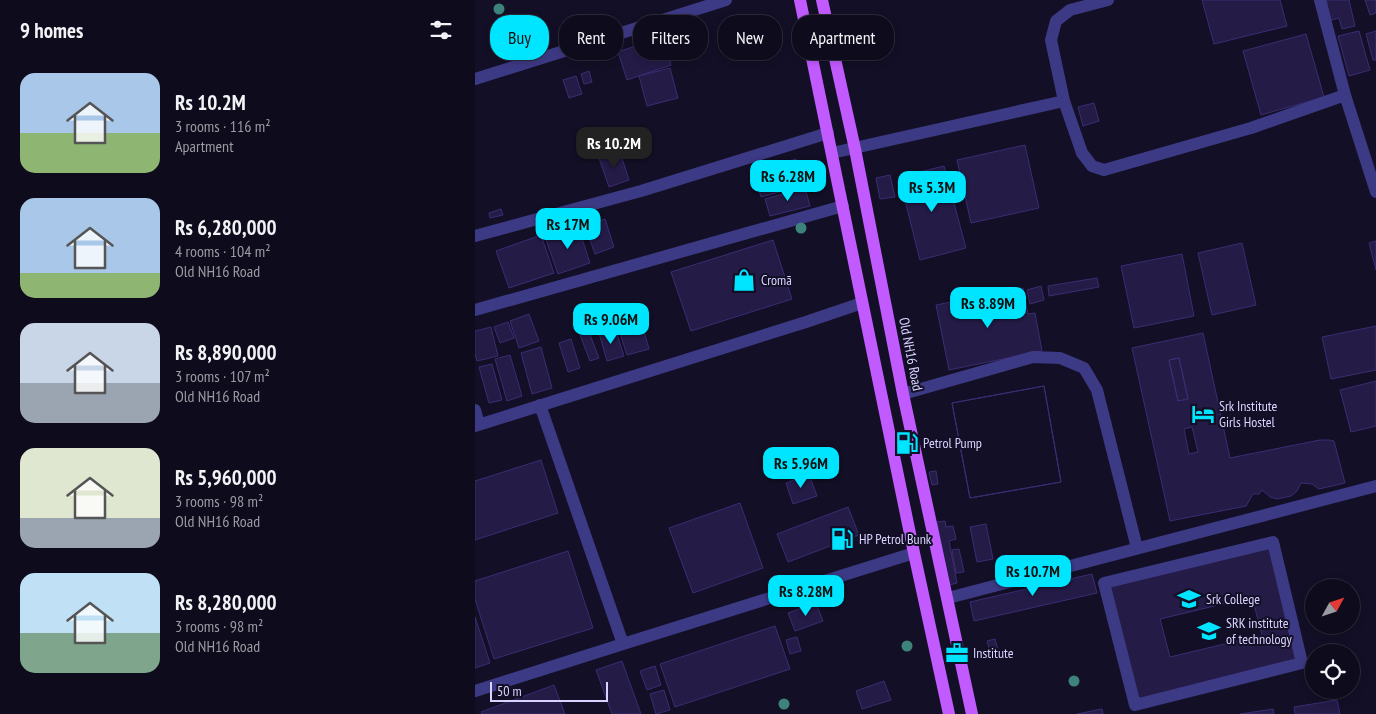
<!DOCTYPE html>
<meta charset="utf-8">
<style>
:root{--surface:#0e0b1c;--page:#171425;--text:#f1f3f6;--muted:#9b9ba3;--line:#2e2b3b;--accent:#00e5ff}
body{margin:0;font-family:"PT Sans Narrow",sans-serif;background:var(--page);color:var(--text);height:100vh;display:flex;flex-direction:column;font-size:19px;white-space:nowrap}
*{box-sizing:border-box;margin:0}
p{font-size:16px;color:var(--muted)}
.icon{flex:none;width:28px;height:28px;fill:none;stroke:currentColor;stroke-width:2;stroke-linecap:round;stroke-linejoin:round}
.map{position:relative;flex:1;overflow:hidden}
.side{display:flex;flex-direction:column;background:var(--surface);width:475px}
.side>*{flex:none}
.guide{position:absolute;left:15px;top:15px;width:475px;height:45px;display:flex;gap:10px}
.needle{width:32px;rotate:50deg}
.tools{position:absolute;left:830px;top:579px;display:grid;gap:10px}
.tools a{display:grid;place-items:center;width:55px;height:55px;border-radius:50%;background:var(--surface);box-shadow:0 2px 8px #0003,0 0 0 1px var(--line);font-size:25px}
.scale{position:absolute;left:15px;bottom:12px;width:118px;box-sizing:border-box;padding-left:5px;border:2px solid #d9d4ff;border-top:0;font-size:14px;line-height:18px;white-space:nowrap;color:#d9d4ff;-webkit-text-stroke:4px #130f26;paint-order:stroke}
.price{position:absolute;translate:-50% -42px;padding:0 11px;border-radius:10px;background:var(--accent);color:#111;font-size:16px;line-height:32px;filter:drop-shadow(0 1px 2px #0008)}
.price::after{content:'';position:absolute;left:50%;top:30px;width:15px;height:11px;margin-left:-8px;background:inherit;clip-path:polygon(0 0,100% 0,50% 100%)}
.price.active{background:#222;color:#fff}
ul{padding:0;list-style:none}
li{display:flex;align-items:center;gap:15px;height:125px;padding:0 20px}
li span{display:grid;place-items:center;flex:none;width:140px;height:100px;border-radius:15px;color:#555}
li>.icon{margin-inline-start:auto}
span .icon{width:60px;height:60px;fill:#fffc;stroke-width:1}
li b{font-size:21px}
h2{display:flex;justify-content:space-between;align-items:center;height:60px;padding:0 20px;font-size:21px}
.pill{padding:0 18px;border-radius:20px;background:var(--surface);box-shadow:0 2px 8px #0003,0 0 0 1px var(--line);font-size:18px;line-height:45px}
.pill.active{background:var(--accent);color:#111}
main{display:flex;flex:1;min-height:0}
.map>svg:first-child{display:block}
.building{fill:#241b47;stroke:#3b2d73;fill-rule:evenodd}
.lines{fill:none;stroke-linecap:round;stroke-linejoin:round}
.minor{stroke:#3d3a85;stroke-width:12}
.major{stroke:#c25bff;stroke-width:12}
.tree{fill:#3d827b}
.labels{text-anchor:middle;stroke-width:4;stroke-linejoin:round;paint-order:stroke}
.poi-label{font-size:14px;fill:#d9d4ff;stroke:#130f26;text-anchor:start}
.street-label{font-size:14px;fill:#d9d4ff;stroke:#130f26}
</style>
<main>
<section class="side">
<h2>9 homes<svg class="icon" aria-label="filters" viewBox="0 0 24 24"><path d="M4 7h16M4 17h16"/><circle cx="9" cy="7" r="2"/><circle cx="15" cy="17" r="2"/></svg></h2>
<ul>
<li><span style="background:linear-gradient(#a9c7e8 60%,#8fb573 0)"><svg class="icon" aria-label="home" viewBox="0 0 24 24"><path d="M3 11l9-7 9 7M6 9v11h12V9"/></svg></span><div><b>Rs 10.2M</b><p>3 rooms · 116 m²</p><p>Apartment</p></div></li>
<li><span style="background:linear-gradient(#a9c7e8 75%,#8fb573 0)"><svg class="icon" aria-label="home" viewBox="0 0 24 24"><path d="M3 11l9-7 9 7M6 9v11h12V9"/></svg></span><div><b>Rs 6,280,000</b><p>4 rooms · 104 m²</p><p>Old NH16 Road</p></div></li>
<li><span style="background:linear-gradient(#c9d6e8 60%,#9aa5b1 0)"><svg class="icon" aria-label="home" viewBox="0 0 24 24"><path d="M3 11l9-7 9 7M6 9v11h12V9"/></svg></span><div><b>Rs 8,890,000</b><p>3 rooms · 107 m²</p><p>Old NH16 Road</p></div></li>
<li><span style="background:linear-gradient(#dfe7d0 70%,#9aa5b1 0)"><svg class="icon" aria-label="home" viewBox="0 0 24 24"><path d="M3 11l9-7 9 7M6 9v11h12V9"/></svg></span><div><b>Rs 5,960,000</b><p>3 rooms · 98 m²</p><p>Old NH16 Road</p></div></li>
<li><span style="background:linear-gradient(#bfe0f5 60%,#7fa58c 0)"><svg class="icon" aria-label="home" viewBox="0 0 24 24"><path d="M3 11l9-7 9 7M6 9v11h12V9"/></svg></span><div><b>Rs 8,280,000</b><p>3 rooms · 98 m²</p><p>Old NH16 Road</p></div></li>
</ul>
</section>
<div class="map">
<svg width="901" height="714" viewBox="0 0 901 714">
<rect width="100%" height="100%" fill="#130f26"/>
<!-- building -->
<path class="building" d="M 727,0 L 805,0 L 812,26 L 739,44 Z
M 851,0 L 874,0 L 880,26 L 867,29 L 864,18 L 856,20 Z
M 890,0 L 901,0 L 901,13 L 895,15 Z
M 884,31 L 895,70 L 874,76 L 863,36 Z
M 901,31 L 901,60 L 898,60 L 891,34 Z
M 831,34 L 849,97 L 786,115 L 768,51 Z
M 187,37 L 196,65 L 152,80 L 143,52 Z
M 195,68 L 203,98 L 172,106 L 164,76 Z
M 114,71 L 117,82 L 109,84 L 106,74 Z
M 101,76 L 107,94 L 94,98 L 88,80 Z
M 619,103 L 624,121 L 608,126 L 603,107 Z
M 550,145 L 564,208 L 496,223 L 482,160 Z
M 145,152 L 154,180 L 134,187 L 124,158 Z
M 321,159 L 327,182 L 310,187 L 303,164 Z
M 469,166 L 491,248 L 445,260 L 424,177 Z
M 301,167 L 308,191 L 286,197 L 279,173 Z
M 415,175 L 420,197 L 405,199 L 401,178 Z
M 330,188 L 335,206 L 295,216 L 290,199 Z
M 26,209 L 28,215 L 15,218 L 14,213 Z
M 130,219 L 139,247 L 120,254 L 110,226 Z
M 103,226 L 115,263 L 83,274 L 70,237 Z
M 66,235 L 79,273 L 34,288 L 21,251 Z
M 298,240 L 317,299 L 216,331 L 196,272 Z
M 901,241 L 901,270 L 894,243 Z
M 767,243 L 781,305 L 737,315 L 723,253 Z
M 707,254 L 719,316 L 659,328 L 646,266 Z
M 622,278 L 624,287 L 574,296 L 573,286 Z
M 566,286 L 569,300 L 555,304 L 552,290 Z
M 548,288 L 553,314 L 560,313 L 567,351 L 474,370 L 461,305 Z
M 54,314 L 64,341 L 44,348 L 35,321 Z
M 166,320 L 174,349 L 152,355 L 143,327 Z
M 33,322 L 39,338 L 25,343 L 19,327 Z
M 901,326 L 901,370 L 856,379 L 847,337 Z
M 16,327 L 23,356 L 2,361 L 0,354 L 0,331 Z
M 140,328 L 149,356 L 132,361 L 124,333 Z
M 114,332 L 124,358 L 115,361 L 105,335 Z
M 728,333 L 755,458 L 845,440 L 854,440 L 859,441 L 870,483 L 844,489 L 837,484 L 826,483 L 822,491 L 816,496 L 802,499 L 795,497 L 787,490 L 784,494 L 778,494 L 771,506 L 695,521 L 657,348 ZM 704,358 L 713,399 L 703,401 L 694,360 ZM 717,427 L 723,452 L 714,454 L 709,429 Z
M 96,339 L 105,368 L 93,372 L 84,343 Z
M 66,347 L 77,388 L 57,394 L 46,353 Z
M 35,355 L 47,396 L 32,401 L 20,359 Z
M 704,358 L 713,399 L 703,401 L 694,360 Z
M 17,364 L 27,400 L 14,403 L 4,367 Z
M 901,381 L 901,426 L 876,432 L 865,390 Z
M 569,386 L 586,482 L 495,498 L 477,403 Z
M 569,386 L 586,482 L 495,498 L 477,403 Z
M 66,460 L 83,513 L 0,540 L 0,481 Z
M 461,471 L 463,484 L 457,485 L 454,472 Z
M 334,474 L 342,496 L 318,504 L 311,483 Z
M 265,503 L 288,568 L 218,593 L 194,528 Z
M 373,507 L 384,535 L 313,562 L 302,534 Z
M 470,521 L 471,527 L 478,526 L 481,539 L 474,541 L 482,583 L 474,585 L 462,522 Z
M 511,524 L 518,559 L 502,562 L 495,527 Z
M 798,542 L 827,663 L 660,705 L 629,583 ZM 777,597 L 787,635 L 695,657 L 685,619 Z
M 484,549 L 489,572 L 481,573 L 477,550 Z
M 93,551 L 118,628 L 19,659 L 0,599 L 0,581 Z
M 617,574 L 622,593 L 499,621 L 495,602 Z
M 341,603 L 348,621 L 320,631 L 313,613 Z
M 0,617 L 15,663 L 0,668 Z
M 300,626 L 315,669 L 200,707 L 185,664 Z
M 322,637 L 326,651 L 315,654 L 311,640 Z
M 520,639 L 524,653 L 516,655 L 512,641 Z
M 147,661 L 166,714 L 137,714 L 121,670 Z
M 180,666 L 186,685 L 172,690 L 165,671 Z
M 409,681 L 416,700 L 387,709 L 381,691 Z
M 79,685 L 90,714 L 7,714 L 6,712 Z
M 189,690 L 195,710 L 181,714 L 175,694 Z
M 862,700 L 865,714 L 820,714 L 819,707 Z
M 627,709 L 628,714 L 602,714 Z
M 798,709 L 799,714 L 765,714 Z"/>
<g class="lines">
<!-- minor -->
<path class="minor" d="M 633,0 L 595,10 L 581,21 L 576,40 L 589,101 L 607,153 L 617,166 L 629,170 L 776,128 L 870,95 L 845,0
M 0,79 L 251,0
M 870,95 L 901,192
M 357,153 L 589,101
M 0,236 L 166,191 L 353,133
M 0,310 L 368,206
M 428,394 L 558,357 L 585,358 L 609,368 L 622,390 L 662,548
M 65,405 L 148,644 L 439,553
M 0,410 L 4,424
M 0,426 L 331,322 L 387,303
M 798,542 L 827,663 L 660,705 L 629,583 Z
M 473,598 L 901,486
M 0,691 L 148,644"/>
<!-- major -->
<path class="major" d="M 325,0 L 439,553 L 474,714
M 347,0 L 380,149 L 428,394 L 497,714"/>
</g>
<!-- trees -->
<g class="tree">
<circle cx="24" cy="9" r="5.5"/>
<circle cx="326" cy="228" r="5.5"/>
<circle cx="432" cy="646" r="5.5"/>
<circle cx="599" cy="681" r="5.5"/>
<circle cx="309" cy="704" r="5.5"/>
</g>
<!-- icons -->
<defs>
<symbol id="shop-bare" viewBox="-9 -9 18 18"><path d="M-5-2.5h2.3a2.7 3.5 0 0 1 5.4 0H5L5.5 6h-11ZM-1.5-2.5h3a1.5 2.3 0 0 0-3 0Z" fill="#00e5ff" stroke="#130f26" stroke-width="2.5" paint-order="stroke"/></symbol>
<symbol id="hotel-bare" viewBox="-9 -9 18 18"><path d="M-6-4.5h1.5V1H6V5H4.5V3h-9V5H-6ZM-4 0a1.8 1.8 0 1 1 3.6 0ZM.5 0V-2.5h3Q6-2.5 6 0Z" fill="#00e5ff" stroke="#130f26" stroke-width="2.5" paint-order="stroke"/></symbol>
<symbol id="fuel-bare" viewBox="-9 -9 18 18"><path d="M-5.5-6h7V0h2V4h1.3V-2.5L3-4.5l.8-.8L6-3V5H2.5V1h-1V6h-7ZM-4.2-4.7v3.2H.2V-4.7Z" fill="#00e5ff" stroke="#130f26" stroke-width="2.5" paint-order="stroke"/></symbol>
<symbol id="university-bare" viewBox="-9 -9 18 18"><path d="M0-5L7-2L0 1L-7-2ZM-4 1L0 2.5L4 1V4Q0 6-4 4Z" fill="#00e5ff" stroke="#130f26" stroke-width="2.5" paint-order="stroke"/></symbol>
<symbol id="office-bare" viewBox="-9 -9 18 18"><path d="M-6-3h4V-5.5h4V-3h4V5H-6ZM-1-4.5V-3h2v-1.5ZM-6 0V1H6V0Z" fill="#00e5ff" stroke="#130f26" stroke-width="2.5" paint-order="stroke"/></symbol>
</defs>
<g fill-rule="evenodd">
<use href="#shop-bare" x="253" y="264" width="32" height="32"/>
<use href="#hotel-bare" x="712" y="398" width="32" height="32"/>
<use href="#fuel-bare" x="416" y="427" width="32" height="32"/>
<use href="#fuel-bare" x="351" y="523" width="32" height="32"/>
<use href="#university-bare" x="698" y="583" width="32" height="32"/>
<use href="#university-bare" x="718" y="615" width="32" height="32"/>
<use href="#office-bare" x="466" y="637" width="32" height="32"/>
</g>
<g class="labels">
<!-- poi labels -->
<g class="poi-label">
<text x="286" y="285">Cromā</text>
<text x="744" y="411">Srk Institute<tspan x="744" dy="16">Girls Hostel</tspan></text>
<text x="448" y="448">Petrol Pump</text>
<text x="384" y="544">HP Petrol Bunk</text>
<text x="731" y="604">Srk College</text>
<text x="751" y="628">SRK institute<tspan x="751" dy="16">of technology</tspan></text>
<text x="498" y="658">Institute</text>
</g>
<!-- street labels -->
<g class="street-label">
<text transform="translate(436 354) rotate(79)" y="5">Old NH16 Road</text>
</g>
</g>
</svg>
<div class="tools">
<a><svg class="needle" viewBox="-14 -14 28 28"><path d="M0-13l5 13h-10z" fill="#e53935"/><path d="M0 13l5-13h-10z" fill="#9b9ba3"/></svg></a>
<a><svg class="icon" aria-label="locate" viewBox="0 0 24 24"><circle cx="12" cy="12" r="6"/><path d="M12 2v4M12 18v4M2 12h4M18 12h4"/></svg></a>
</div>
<div class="scale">50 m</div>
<b class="price active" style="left:139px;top:169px">Rs 10.2M</b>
<b class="price" style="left:313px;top:202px">Rs 6.28M</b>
<b class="price" style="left:457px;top:213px">Rs 5.3M</b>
<b class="price" style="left:93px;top:250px">Rs 17M</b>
<b class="price" style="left:513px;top:329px">Rs 8.89M</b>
<b class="price" style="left:136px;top:345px">Rs 9.06M</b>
<b class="price" style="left:326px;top:489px">Rs 5.96M</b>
<b class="price" style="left:558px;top:597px">Rs 10.7M</b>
<b class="price" style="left:331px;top:617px">Rs 8.28M</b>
<div class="guide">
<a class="pill active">Buy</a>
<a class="pill">Rent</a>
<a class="pill">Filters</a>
<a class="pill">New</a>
<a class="pill">Apartment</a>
</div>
</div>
</main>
